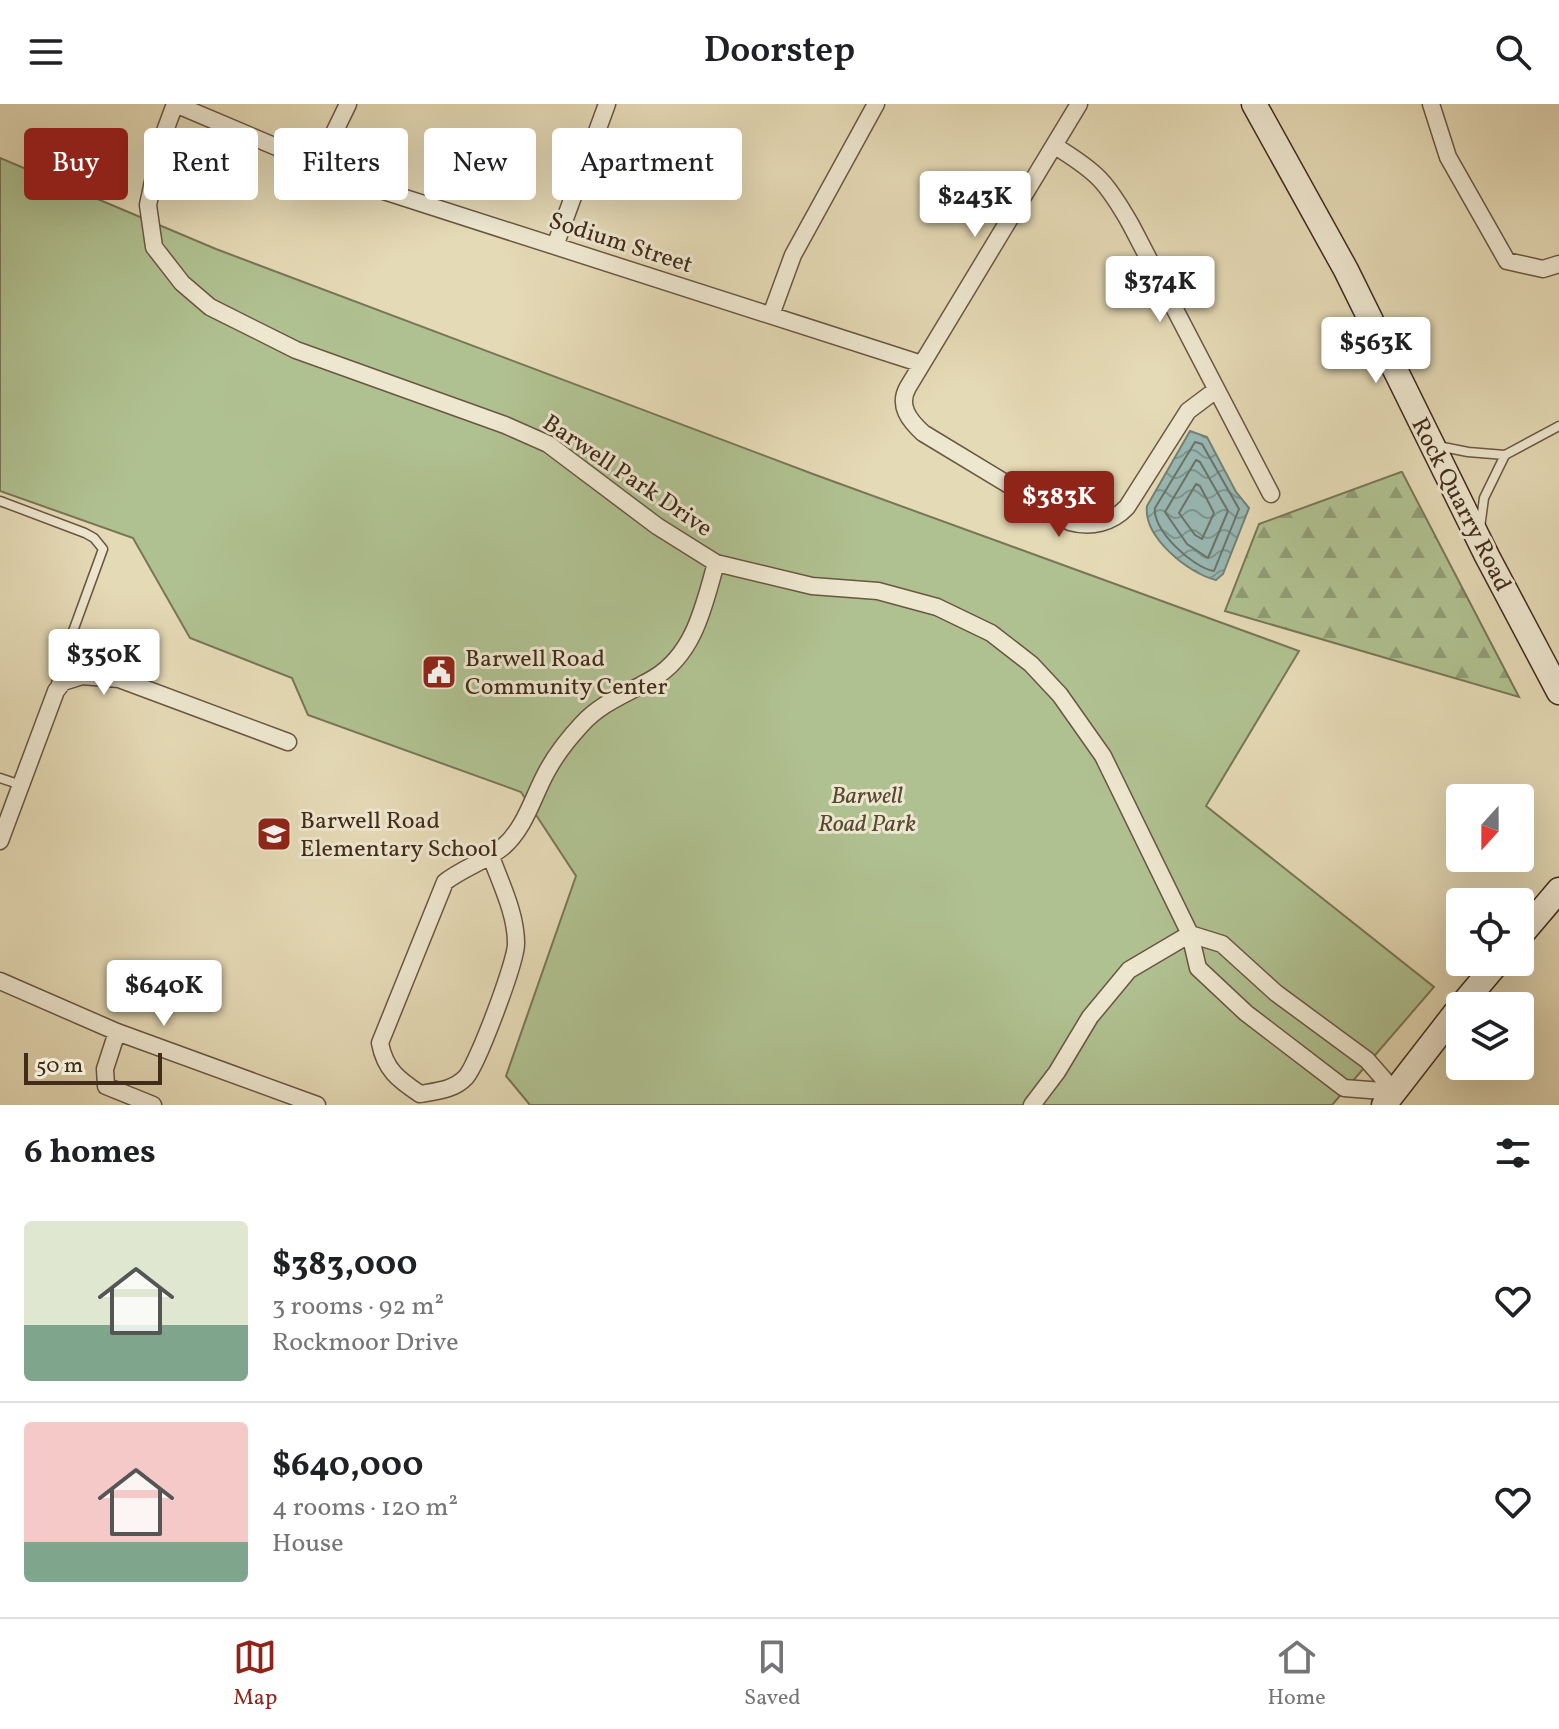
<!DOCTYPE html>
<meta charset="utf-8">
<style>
:root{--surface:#fff;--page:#f2f2f2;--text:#202124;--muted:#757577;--line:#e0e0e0;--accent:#8f2418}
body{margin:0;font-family:Vollkorn,serif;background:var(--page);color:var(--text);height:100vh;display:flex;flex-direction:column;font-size:30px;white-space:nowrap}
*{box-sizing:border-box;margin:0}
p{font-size:26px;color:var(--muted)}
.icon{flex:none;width:44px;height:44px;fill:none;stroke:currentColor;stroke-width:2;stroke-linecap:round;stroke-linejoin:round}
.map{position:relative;height:1001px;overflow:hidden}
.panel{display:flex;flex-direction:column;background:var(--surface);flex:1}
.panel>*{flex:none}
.hud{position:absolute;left:24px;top:24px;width:800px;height:72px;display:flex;gap:16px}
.needle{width:52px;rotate:201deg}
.controls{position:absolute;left:1446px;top:680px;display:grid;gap:16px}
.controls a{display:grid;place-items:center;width:88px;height:88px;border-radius:8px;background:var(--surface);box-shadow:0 8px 32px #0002;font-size:40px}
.scale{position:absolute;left:24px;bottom:20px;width:138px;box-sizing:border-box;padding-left:8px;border:4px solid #412b1a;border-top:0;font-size:22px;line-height:28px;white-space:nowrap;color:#412b1a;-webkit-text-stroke:6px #eee7d0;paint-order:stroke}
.price{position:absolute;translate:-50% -68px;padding:0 18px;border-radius:8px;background:#fff;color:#222;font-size:26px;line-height:52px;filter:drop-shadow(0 2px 4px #0008)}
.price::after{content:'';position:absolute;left:50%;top:48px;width:24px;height:18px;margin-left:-12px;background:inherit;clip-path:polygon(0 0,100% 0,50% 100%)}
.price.current{background:var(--accent);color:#fff}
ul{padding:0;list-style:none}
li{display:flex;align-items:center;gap:24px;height:200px;padding:0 24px}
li+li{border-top:2px solid var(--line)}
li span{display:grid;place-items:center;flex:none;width:224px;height:160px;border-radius:8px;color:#555}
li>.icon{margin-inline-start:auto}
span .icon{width:96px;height:96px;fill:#fffc;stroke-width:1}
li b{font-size:34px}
h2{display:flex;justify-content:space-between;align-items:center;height:96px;padding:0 24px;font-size:34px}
.chip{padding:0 28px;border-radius:8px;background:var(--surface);box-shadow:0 8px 32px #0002;font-size:28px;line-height:72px}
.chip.current{background:var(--accent);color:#fff}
header{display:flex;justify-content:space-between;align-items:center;height:104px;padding:0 24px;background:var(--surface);font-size:36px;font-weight:600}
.menu{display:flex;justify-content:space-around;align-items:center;height:112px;border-top:2px solid var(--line);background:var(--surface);font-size:22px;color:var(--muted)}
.menu a{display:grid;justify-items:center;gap:4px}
.menu .current{color:var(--accent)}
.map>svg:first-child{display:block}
.forest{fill:url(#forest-firs);stroke:#787656;stroke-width:2}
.green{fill:#b0c191;stroke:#787656;stroke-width:2}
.water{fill:url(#water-waves);stroke:#758077;stroke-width:2}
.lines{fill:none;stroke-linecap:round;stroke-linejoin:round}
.shore{stroke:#6c7268;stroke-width:2}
.lane-casing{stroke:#6a5741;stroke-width:11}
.street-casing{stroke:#6a5741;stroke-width:19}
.secondary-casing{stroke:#412b1a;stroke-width:27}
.lane{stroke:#eee7d0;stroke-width:8}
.street{stroke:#eee7d0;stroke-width:16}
.secondary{stroke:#eee7d0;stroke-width:24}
.labels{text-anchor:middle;stroke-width:6;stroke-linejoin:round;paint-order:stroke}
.street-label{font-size:24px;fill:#412b1a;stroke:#eee7d0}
.poi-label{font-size:24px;fill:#412b1a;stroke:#eee7d0;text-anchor:start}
.park-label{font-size:24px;font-style:italic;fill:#574932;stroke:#eee7d0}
</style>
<header><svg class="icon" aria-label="menu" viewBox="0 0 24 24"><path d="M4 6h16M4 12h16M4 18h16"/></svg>Doorstep<svg class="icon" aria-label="search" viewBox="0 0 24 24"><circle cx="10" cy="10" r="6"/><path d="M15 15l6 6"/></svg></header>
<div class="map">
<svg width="1559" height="1001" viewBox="0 0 1559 1001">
<defs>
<pattern id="forest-firs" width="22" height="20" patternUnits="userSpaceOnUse" patternTransform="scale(2)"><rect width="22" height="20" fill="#b0c191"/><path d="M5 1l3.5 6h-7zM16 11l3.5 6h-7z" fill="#919d76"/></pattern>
<pattern id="water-waves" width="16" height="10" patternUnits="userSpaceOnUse" patternTransform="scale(2)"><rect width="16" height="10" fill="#98b9b5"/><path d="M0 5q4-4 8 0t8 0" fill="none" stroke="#7e9792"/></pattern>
</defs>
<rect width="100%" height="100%" fill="#e5dab6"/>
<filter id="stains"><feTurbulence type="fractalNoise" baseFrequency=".0025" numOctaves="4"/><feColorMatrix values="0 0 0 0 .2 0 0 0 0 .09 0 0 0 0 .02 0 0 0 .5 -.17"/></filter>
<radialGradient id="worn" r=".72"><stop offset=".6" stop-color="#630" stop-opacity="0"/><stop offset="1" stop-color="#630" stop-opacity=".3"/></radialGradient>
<!-- forest -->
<path class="forest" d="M 1401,368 L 1402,368 L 1519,593 L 1225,507 L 1259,420 Z"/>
<!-- green -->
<path class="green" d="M 0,54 L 216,145 L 813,370 L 1299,547 L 1206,702 L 1434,883 L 1332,1001 L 530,1001 L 506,972 L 576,772 L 521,688 L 308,611 L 292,574 L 190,534 L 133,434 L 0,387 Z"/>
<!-- water -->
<path class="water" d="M 1190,327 L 1207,333 L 1236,388 L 1249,404 L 1223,470 L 1216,476 C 1189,470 1143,433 1147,402 Z"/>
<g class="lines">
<!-- shore -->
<path class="shore" d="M 1195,338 L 1202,340 L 1239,405 L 1214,467 C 1193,464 1152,426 1155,404 Z
M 1196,356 L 1200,358 L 1228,407 L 1208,454 L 1187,440 L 1165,408 Z
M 1196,380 L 1200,382 L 1214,409 L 1202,435 L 1195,431 L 1179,409 Z"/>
<defs>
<path id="lane" d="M 1438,342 L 1468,348 L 1505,351 L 1484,394 L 1480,424
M 1505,351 L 1559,322
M 0,397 L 85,429 L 94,434 L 103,445 L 57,571 L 56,583
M 0,674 L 21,681"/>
<path id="street" d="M 175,0 L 162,35 L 148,101 L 154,143 L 182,179 L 210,203 L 296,246 L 505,321 L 548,340 L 657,422 L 716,459 L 812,482 L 878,487 L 937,503 L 991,529 L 1031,560 L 1060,591 L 1103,652 L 1190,830 L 1198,864 L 1246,909 L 1344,984 L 1395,988
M 175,0 L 371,83 L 922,260
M 1079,0 L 908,283 C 897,302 910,317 923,329 L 1070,418 C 1091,424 1112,419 1127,403 L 1188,307 L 1216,286
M 1431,0 L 1448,53 L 1507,157 L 1543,165 L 1559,160
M 1055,42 C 1097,68 1106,77 1131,121 L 1271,390
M 318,62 L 348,0
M 555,142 L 607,0
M 771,211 L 793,151 L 876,0
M 0,737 L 56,587 L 63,578 L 82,572 L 119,575 L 288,638
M 490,750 C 500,778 516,809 516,839 C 517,856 477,961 466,973 C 454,986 437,987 420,990 C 399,976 385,966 380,939 L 445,778 C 463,764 486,757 503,743 C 525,724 533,693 546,669 C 556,650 568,635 582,620 C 602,598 629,589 654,574 C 695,549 704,501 716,459
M 1190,830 L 1222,840 L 1276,889 L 1367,956 L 1395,988
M 0,877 L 117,928 L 317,1001
M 117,928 L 105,965 L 106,982 L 153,1001
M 1032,1001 L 1057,968 L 1090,913 L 1129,866 L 1190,830"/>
<path id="secondary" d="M 1254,0 L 1346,166 L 1487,452 L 1559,588
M 1520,832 L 1559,786
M 1461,902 L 1498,858
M 1384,1001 L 1460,903"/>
</defs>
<!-- lane casing -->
<use href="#lane" class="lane-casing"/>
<!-- street casing -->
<use href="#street" class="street-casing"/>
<!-- secondary casing -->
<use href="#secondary" class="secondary-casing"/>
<!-- lane -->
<use href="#lane" class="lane"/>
<!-- street -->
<use href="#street" class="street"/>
<!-- secondary -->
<use href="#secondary" class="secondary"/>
</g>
<!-- icons -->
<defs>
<symbol id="civic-square" viewBox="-11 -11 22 22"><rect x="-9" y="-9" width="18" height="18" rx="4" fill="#8f2418" stroke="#eee7d0"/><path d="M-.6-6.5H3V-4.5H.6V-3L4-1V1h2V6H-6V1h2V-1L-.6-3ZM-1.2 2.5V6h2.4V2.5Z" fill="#fff"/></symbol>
<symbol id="school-square" viewBox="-11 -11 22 22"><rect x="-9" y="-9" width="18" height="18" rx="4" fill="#8f2418" stroke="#eee7d0"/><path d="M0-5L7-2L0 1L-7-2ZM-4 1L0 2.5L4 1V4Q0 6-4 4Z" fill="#fff"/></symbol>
</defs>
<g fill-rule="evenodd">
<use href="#civic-square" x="419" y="548" width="40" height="40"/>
<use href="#school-square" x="254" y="710" width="40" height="40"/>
</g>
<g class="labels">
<!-- street labels -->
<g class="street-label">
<text transform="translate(621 138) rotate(18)" y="8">Sodium Street</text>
<text transform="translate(628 371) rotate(34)" y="8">Barwell Park Drive</text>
<text transform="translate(1462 400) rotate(63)" y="8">Rock Quarry Road</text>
</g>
<!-- poi labels -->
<g class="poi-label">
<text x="465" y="562">Barwell Road<tspan x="465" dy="28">Community Center</tspan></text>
<text x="300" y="724">Barwell Road<tspan x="300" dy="28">Elementary School</tspan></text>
</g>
<!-- park labels -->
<g class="park-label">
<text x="867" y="699">Barwell<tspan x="867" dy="28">Road Park</tspan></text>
</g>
</g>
<rect width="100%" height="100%" filter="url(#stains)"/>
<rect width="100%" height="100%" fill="url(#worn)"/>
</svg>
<div class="controls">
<a><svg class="needle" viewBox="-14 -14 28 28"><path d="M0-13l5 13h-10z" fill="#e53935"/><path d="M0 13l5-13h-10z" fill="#757577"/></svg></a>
<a><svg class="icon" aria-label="locate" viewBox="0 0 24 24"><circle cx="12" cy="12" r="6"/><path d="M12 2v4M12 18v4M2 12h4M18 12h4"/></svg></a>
<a><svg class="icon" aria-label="layers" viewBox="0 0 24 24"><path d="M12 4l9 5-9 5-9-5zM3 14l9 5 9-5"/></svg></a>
</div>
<div class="scale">50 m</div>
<b class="price" style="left:975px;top:135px">$243K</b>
<b class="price" style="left:1160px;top:220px">$374K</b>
<b class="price" style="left:1376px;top:281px">$563K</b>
<b class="price current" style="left:1059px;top:435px">$383K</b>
<b class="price" style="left:104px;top:593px">$350K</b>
<b class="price" style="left:164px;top:924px">$640K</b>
<div class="hud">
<a class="chip current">Buy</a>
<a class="chip">Rent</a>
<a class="chip">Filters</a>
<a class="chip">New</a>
<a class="chip">Apartment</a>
</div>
</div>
<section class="panel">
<h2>6 homes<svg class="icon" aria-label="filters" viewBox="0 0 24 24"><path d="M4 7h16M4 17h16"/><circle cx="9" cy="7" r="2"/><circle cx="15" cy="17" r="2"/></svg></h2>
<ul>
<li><span style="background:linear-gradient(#dfe7d0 65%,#7fa58c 0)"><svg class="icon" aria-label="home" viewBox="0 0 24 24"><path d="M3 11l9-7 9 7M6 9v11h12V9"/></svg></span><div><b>$383,000</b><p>3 rooms · 92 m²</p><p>Rockmoor Drive</p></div><svg class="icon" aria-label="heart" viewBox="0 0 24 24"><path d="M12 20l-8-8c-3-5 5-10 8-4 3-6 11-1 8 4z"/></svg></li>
<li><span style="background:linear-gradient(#f6c9c9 75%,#7fa58c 0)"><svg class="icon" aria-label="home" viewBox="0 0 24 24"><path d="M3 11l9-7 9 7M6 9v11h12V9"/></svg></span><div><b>$640,000</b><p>4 rooms · 120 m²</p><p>House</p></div><svg class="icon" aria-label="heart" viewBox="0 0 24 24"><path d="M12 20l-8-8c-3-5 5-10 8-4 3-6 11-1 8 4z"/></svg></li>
</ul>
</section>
<nav class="menu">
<a class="current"><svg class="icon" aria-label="map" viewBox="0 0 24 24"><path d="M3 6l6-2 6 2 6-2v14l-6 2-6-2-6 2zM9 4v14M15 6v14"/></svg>Map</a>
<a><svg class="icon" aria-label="saved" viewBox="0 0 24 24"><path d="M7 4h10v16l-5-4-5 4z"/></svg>Saved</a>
<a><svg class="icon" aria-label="home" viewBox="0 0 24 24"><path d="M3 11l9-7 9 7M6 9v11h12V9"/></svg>Home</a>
</nav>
